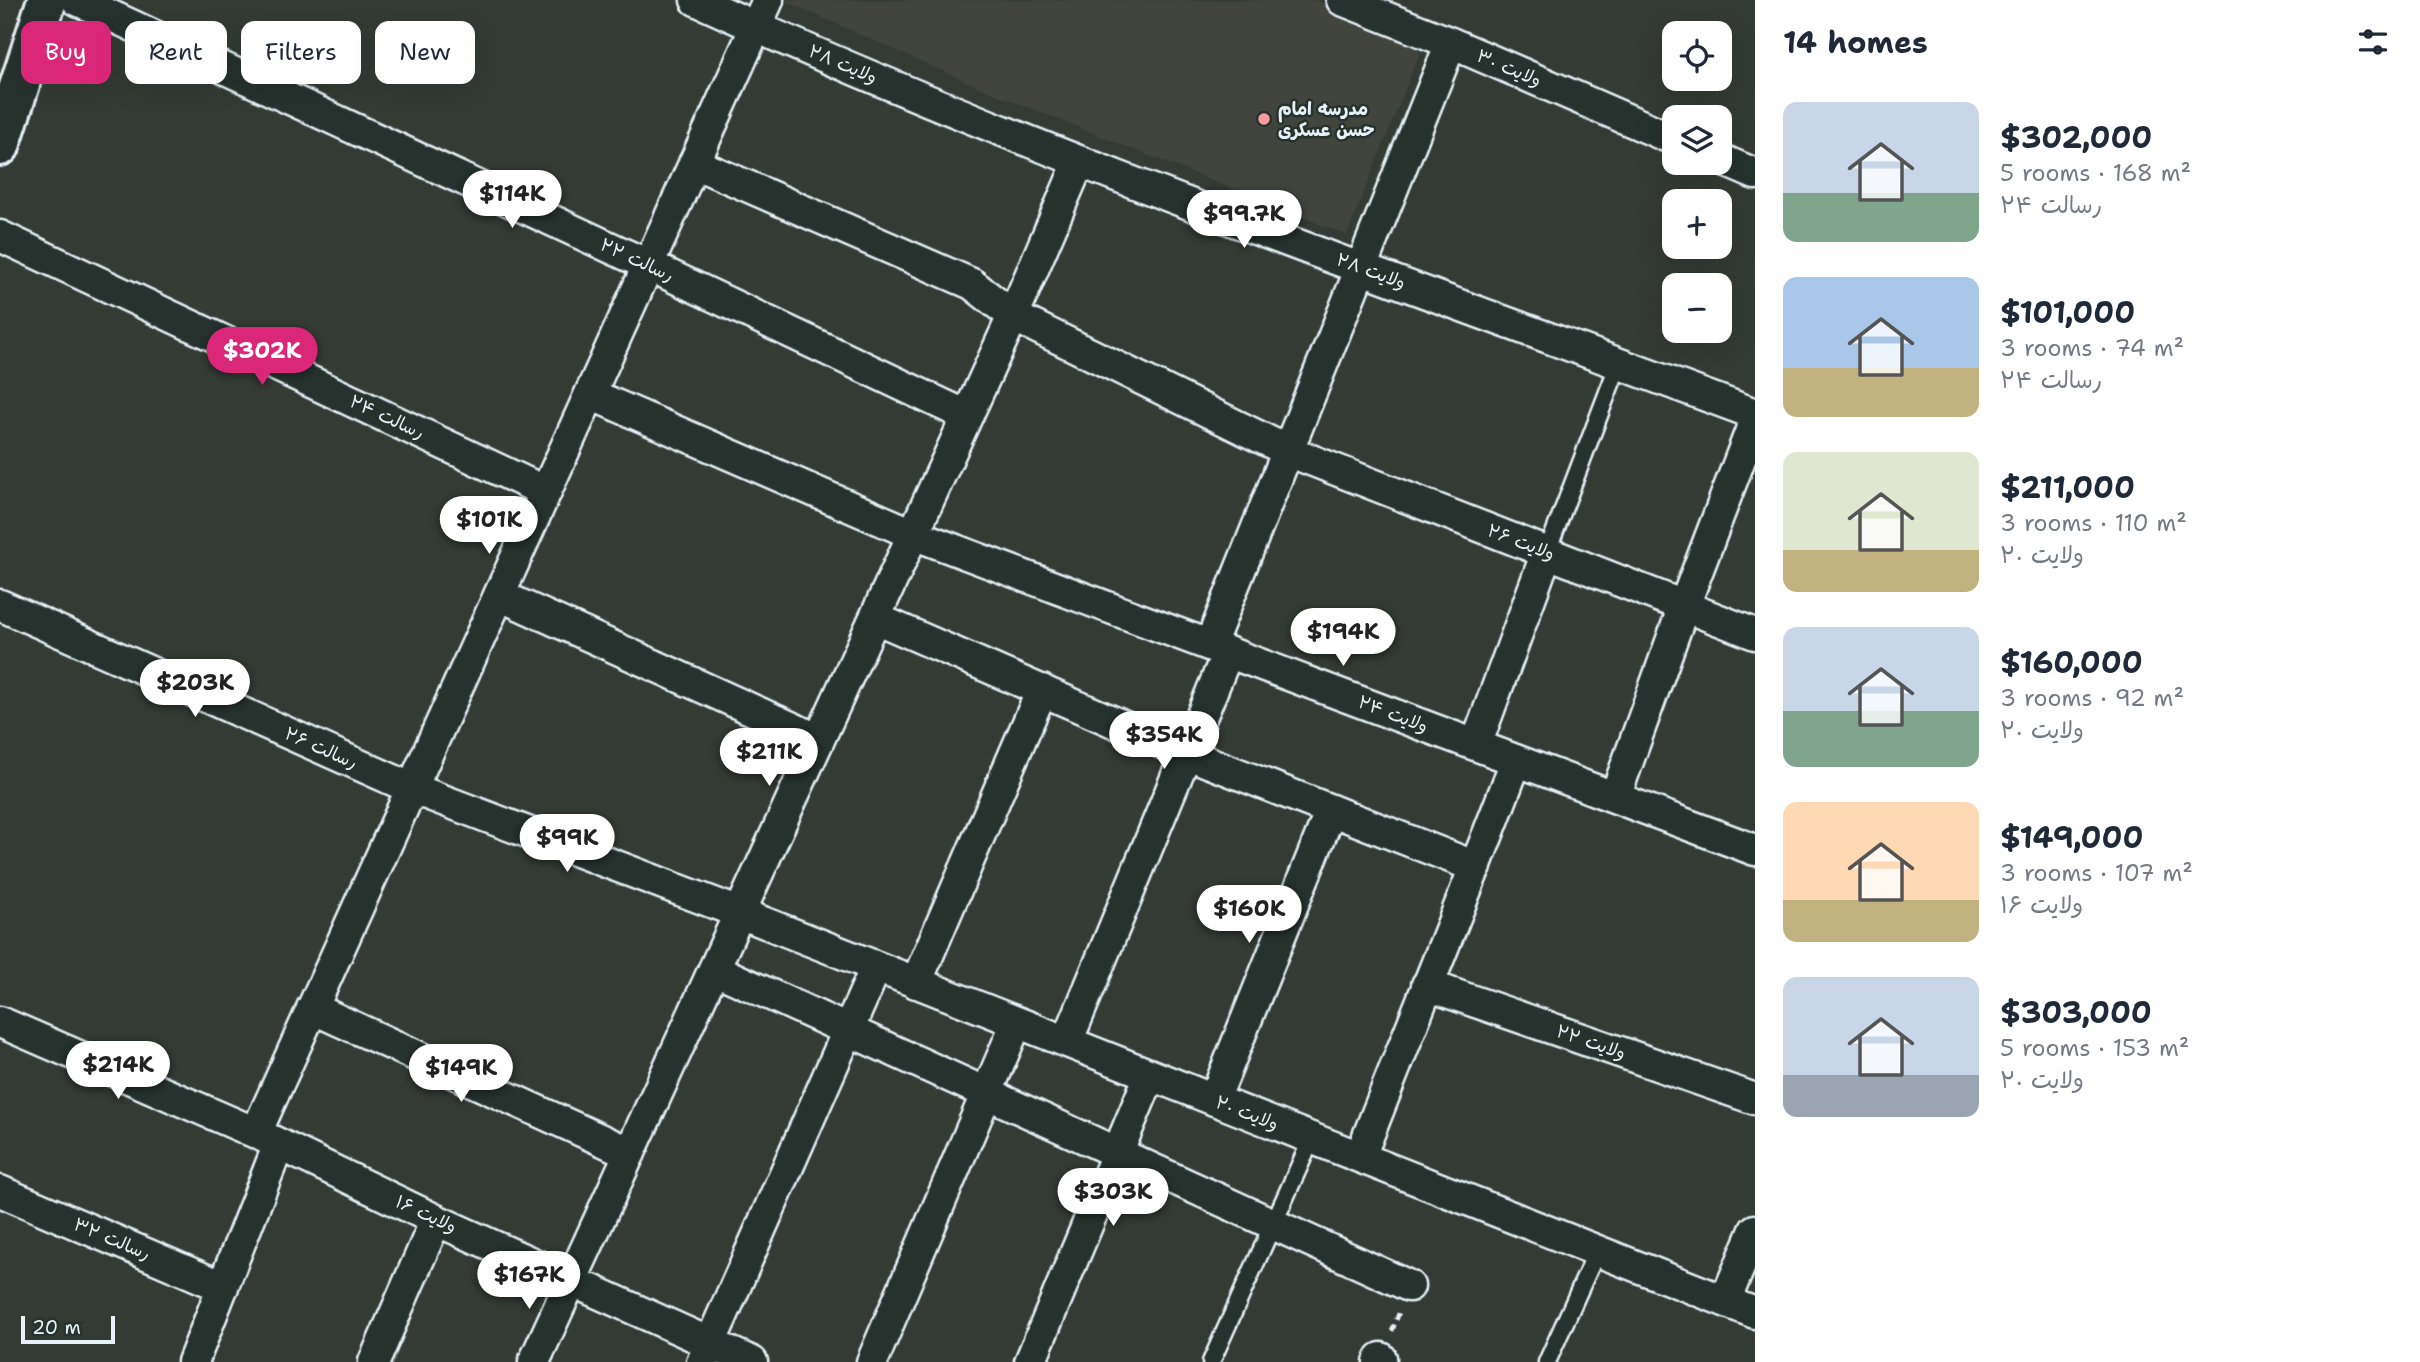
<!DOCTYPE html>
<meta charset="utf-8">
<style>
:root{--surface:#fff;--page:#f2f2f3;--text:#1f2937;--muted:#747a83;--accent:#db2777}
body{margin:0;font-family:"Shantell Sans","Playpen Sans Arabic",sans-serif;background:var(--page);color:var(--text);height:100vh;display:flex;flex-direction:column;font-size:26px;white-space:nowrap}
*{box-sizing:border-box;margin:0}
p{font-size:23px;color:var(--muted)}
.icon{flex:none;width:38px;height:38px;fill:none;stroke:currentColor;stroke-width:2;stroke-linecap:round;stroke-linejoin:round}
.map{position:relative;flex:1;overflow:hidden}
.side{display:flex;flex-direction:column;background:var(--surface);width:665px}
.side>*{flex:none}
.top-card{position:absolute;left:21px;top:21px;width:665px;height:63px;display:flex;gap:14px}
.buttons{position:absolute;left:1662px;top:21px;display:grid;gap:14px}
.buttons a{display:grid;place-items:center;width:70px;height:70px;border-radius:14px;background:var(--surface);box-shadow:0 7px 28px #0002;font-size:35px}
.scale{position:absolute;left:21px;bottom:18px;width:94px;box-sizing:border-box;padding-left:7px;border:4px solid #e8f1f8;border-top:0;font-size:19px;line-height:24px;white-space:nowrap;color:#e8f1f8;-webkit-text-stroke:5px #26332d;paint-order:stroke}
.price{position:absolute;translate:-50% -60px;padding:0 16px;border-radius:24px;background:#fff;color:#222;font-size:23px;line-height:46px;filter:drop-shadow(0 2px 4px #0008)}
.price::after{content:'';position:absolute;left:50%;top:42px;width:21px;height:16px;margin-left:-10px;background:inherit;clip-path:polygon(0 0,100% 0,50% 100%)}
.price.current{background:var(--accent);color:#fff}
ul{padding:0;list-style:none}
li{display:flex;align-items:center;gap:21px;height:175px;padding:0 28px}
li span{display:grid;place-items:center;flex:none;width:196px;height:140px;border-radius:14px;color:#555}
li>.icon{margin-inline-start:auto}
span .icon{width:84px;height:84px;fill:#fffc;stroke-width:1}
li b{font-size:30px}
h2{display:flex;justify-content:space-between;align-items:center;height:84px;padding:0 28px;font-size:30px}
.pill{padding:0 24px;border-radius:14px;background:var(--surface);box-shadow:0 7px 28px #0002;font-size:24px;line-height:63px}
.pill.current{background:var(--accent);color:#fff}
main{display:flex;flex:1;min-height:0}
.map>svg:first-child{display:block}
.built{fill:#42453d}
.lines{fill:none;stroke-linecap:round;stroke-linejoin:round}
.service-casing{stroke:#e8f1f8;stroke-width:21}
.minor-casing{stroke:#e8f1f8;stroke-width:35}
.tertiary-casing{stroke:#e8f1f8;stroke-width:44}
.path{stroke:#e8f1f8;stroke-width:4.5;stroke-dasharray:7 5;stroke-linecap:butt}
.service{stroke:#26332d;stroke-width:16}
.minor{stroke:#26332d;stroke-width:30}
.tertiary{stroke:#26332d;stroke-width:38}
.poi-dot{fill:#ff9aa2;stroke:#26332d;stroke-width:2.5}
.labels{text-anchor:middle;stroke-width:5;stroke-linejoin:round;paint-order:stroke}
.street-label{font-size:18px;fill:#e8f1f8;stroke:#26332d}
.poi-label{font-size:18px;font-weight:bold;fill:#e8f1f8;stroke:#26332d;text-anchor:start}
</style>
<main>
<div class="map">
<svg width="1755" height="1362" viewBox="0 0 1755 1362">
<rect width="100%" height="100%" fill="#333b34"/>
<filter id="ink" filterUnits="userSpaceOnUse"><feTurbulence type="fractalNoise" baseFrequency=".0143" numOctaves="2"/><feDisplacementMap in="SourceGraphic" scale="14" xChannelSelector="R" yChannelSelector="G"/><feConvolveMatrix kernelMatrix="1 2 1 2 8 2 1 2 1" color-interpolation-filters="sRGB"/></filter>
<g filter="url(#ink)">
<!-- built -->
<path class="built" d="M 788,0 L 1315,0 L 1424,42 L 1347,235 L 983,89 L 787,2 Z"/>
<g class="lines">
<defs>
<path id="service" d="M 1547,552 L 1619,363
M 1211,1362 L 1312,1138
M 1547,1362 L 1597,1251"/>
<path id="minor" d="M 77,0 L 648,265 L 967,416
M 696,0 C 1041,157 1400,282 1755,414
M 1342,0 L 1451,43 L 1675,140
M 1720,159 L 1755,174
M 694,163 L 972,284 L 1013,316 L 1288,451 L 1755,634
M 0,236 L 546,492
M 590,394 L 913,534 L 1755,850
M 499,595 L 819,740
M 0,605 L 411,788 L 740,913 L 1755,1313
M 875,618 L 1185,753 L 1476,867
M 1210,645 L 1451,43
M 1476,745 L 1547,552
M 1615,797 L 1684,606 L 1755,420
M 714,969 L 1409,1286
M 916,983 L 1042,690
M 1427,985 L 1755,1099
M 312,1008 L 630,1153
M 0,1022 L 256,1133 L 436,1220 L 752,1362
M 1067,1042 L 1228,652
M 1214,1100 L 1331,810
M 256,1133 L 768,0
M 1360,1157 C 1411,1025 1466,894 1516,761
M 0,1191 L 223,1287
M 1725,1301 L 1755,1230
M 193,1362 L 279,1144
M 374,1362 L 436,1220
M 534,1362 L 1013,316 L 1079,162
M 702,1362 L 876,967
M 872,1362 L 1017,1022
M 1030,1362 L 1150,1075
M 1379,1362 L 1381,1358"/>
<path id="tertiary" d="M 0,146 L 47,0"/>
</defs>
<!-- service casing -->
<use href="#service" class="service-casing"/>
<!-- minor casing -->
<use href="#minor" class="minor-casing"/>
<!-- tertiary casing -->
<use href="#tertiary" class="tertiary-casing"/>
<!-- path -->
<path class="path" d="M 1392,1331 L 1399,1313"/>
<!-- service -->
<use href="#service" class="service"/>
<!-- minor -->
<use href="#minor" class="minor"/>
<!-- tertiary -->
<use href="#tertiary" class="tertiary"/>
</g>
</g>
<!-- markers -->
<circle class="poi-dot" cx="1264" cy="119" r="7"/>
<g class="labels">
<!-- street labels -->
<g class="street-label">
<text transform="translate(843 64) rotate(23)" y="6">ولایت ۲۸</text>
<text transform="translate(1509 68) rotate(23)" y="6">ولایت ۳۰</text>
<text transform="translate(637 260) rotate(25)" y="6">رسالت ۲۲</text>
<text transform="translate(1371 271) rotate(20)" y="6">ولایت ۲۸</text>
<text transform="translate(387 417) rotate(25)" y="6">رسالت ۲۴</text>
<text transform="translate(1521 542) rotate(21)" y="6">ولایت ۲۶</text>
<text transform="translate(1393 714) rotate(21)" y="6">ولایت ۲۴</text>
<text transform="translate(321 748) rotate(24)" y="6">رسالت ۲۶</text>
<text transform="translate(1591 1042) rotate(19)" y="6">ولایت ۲۲</text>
<text transform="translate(1247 1113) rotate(21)" y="6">ولایت ۲۰</text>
<text transform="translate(426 1214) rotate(25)" y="6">ولایت ۱۶</text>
<text transform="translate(112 1239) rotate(23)" y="6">رسالت ۳۲</text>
</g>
<!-- poi labels -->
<g class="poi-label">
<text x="1278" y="115">مدرسه امام<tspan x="1278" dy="21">حسن عسکری</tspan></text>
</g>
</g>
</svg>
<div class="buttons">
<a><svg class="icon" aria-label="locate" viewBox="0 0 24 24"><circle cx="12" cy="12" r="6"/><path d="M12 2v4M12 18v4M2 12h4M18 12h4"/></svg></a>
<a><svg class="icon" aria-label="layers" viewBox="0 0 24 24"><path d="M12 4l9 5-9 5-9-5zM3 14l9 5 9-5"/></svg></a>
<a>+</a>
<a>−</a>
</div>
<div class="scale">20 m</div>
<b class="price" style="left:512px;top:230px">$114K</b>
<b class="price" style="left:1244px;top:250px">$99.7K</b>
<b class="price current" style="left:262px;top:387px">$302K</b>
<b class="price" style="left:489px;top:556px">$101K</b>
<b class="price" style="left:1343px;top:668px">$194K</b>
<b class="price" style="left:195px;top:719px">$203K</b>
<b class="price" style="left:1164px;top:771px">$354K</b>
<b class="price" style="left:769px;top:788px">$211K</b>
<b class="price" style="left:567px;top:874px">$99K</b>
<b class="price" style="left:1249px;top:945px">$160K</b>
<b class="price" style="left:118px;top:1101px">$214K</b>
<b class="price" style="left:461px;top:1104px">$149K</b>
<b class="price" style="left:1113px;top:1228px">$303K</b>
<b class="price" style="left:529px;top:1311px">$167K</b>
<div class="top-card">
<a class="pill current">Buy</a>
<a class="pill">Rent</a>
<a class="pill">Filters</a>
<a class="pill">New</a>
</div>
</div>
<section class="side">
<h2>14 homes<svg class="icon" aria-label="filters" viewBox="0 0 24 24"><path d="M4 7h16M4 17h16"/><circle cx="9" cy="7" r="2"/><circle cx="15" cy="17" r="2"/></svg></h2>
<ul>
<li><span style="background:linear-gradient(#c9d6e8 65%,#7fa58c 0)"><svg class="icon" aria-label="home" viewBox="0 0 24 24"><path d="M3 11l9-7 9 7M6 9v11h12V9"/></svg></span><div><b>$302,000</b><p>5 rooms · 168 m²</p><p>رسالت ۲۴</p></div></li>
<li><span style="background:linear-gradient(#a9c7e8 65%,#c2b280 0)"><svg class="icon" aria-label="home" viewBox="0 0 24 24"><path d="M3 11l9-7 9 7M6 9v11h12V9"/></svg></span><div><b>$101,000</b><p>3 rooms · 74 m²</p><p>رسالت ۲۴</p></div></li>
<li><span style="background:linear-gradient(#dfe7d0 70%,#c2b280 0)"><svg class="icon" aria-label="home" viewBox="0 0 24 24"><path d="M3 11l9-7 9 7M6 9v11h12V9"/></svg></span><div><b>$211,000</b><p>3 rooms · 110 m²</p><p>ولایت ۲۰</p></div></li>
<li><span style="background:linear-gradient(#c9d6e8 60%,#7fa58c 0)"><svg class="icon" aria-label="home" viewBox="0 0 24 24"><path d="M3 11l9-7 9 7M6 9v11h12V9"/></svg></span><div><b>$160,000</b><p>3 rooms · 92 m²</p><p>ولایت ۲۰</p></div></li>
<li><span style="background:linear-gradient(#ffd9b3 70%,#c2b280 0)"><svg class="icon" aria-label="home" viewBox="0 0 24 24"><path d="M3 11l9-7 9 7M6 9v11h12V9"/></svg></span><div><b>$149,000</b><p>3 rooms · 107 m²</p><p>ولایت ۱۶</p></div></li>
<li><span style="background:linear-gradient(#c9d6e8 70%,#9aa5b1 0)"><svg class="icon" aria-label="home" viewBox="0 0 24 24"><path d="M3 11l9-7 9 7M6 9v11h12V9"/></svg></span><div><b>$303,000</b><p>5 rooms · 153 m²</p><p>ولایت ۲۰</p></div></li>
</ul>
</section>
</main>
